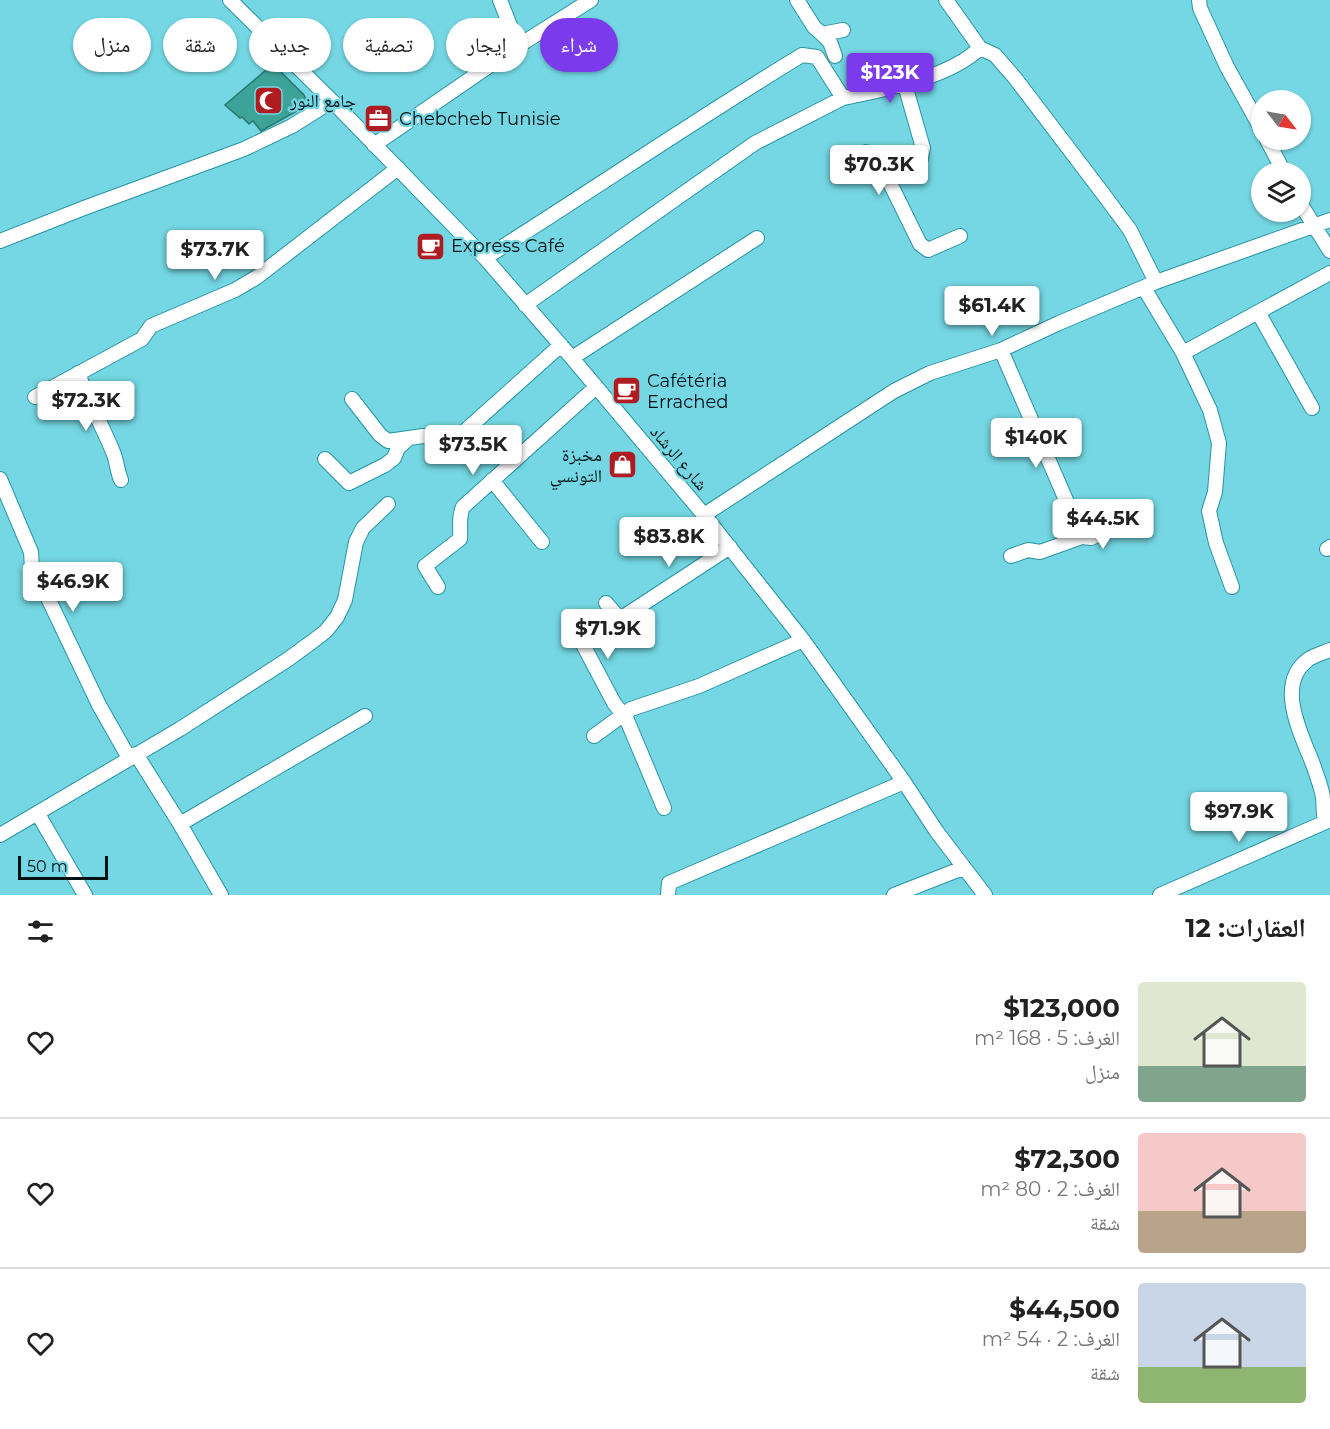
<!DOCTYPE html>
<html lang="ar">
<meta charset="utf-8">
<style>
:root{--surface:#fff;--page:#f2f2f2;--text:#222;--muted:#767676;--line:#e0e0e0;--accent:#7c3aed}
body{margin:0;font-family:Montserrat,"Noto Naskh Arabic",sans-serif;background:var(--page);color:var(--text);direction:rtl;height:100vh;display:flex;flex-direction:column;font-size:22px;white-space:nowrap}
*{box-sizing:border-box;margin:0}
p{font-size:20px;color:var(--muted)}
.icon{flex:none;width:33px;height:33px;fill:none;stroke:currentColor;stroke-width:2;stroke-linecap:round;stroke-linejoin:round}
.map{position:relative;height:895px;overflow:hidden;direction:ltr}
.sheet{display:flex;flex-direction:column;background:var(--surface);flex:1}
.sheet>*{flex:none}
.hud{position:absolute;left:18px;top:18px;width:600px;height:54px;direction:rtl;display:flex;gap:12px}
.needle{width:39px;rotate:121deg}
.tools{position:absolute;left:1251px;top:90px;display:grid;gap:12px}
.tools a{display:grid;place-items:center;width:60px;height:60px;border-radius:50%;background:var(--surface);box-shadow:0 2px 4px #0004;font-size:30px}
.scale{position:absolute;left:18px;bottom:15px;width:90px;box-sizing:border-box;padding-left:6px;border:3px solid #001114;border-top:0;font-size:16px;line-height:21px;white-space:nowrap;color:#001114;-webkit-text-stroke:4px #74d7e3;paint-order:stroke}
.price{position:absolute;translate:-50% -51px;padding:0 14px;border-radius:6px;background:#fff;color:#222;font-size:20px;line-height:39px;filter:drop-shadow(0 2px 3px #0008)}
.price::after{content:'';position:absolute;left:50%;top:36px;width:18px;height:14px;margin-left:-9px;background:inherit;clip-path:polygon(0 0,100% 0,50% 100%)}
.price.active{background:var(--accent);color:#fff}
ul{padding:0;list-style:none}
li{display:flex;align-items:center;gap:18px;height:150px;padding:0 24px}
li+li{border-top:2px solid var(--line)}
li span{display:grid;place-items:center;flex:none;width:168px;height:120px;border-radius:6px;color:#555}
li>.icon{margin-inline-start:auto}
span .icon{width:72px;height:72px;fill:#fffc;stroke-width:1}
li b{font-size:26px}
h2{display:flex;justify-content:space-between;align-items:center;height:72px;padding:0 24px;font-size:26px}
.tag{padding:0 21px;border-radius:27px;background:var(--surface);box-shadow:0 2px 4px #0004;font-size:21px;line-height:54px}
.tag.active{background:var(--accent);color:#fff}
.map>svg:first-child{display:block}
.building{fill:#3da399;stroke:#2a7870;stroke-width:1.5}
.lines{fill:none;stroke-linecap:round;stroke-linejoin:round}
.minor-casing{stroke:#2995a1;stroke-width:16}
.minor{stroke:#fff;stroke-width:14}
.labels{text-anchor:middle;stroke-width:4.5;stroke-linejoin:round;paint-order:stroke}
.poi-label{font-size:18px;fill:#001114;stroke:#74d7e3;text-anchor:start}
.street-label{font-size:18px;fill:#001114;stroke:#74d7e3}
</style>
<div class="map">
<svg width="1330" height="895" viewBox="0 0 1330 895">
<rect width="100%" height="100%" fill="#74d7e3"/>
<!-- building -->
<path class="building" d="M 273,64 L 304,95 L 307,101 L 306,106 L 261,131 L 253,121 L 249,124 L 242,117 L 240,118 L 225,105 Z"/>
<g class="lines">
<defs>
<path id="minor" d="M 230,0 L 332,101 L 485,258 L 572,358 L 704,515 L 803,640 L 904,782 L 937,832 L 985,895
M 500,0 L 518,46
M 797,0 L 814,27 L 822,34 L 843,30
M 946,0 L 980,48 L 995,55 L 1015,78 L 1101,191 L 1130,230 L 1156,282
M 1199,0 L 1200,8 L 1227,67 L 1262,130
M 822,34 L 830,42 L 835,56
M 905,85 L 923,148 L 920,162 L 888,179 L 920,244 L 928,250 L 960,236
M 1267,140 L 1284,172
M 374,145 L 518,46 L 591,0
M 866,152 L 880,176 L 888,179
M 1300,203 L 1330,251
M 0,241 L 84,208 L 244,149 L 292,126 L 332,101
M 485,258 C 591,191 695,120 802,55 L 817,57 L 843,98 C 886,89 949,78 980,48
M 1144,288 L 1183,353 L 1210,410 L 1219,443 L 1215,492 L 1209,511 L 1216,543 L 1232,587
M 525,305 L 755,143 L 843,98
M 1258,312 L 1312,408
M 1001,350 L 1082,537 L 1040,552 L 1028,550 L 1011,556
M 1183,353 L 1330,273
M 572,358 L 757,238
M 78,373 C 88,401 102,425 113,452 C 117,461 117,471 121,480
M 35,397 L 142,339 L 151,326 L 235,290 L 257,277 L 398,168
M 352,399 L 380,435 L 388,441 L 423,436 L 440,440 L 456,439 L 561,345
M 325,459 L 349,483 L 385,465 L 394,458 L 398,448 L 409,438
M 0,479 L 31,552 L 32,569 L 47,596 L 99,705 L 129,758
M 492,480 L 542,542
M 704,515 L 894,391 L 930,373 L 1001,350 L 1059,323 L 1156,282 L 1330,220
M 1082,537 L 1091,538 L 1118,526
M 1327,549 L 1330,547
M 438,587 L 425,566 L 460,539 C 461,527 458,518 463,507 L 596,387
M 606,603 L 620,619 L 730,547
M 571,622 L 614,703 L 627,720 L 664,808
M 594,736 L 631,709 L 699,686 L 803,640
M 136,754 L 180,824 L 221,895
M 38,814 L 85,895
M 1325,821 C 1323,813 1324,806 1323,798 C 1322,788 1317,777 1314,767 C 1303,737 1273,684 1309,659 C 1315,655 1323,653 1330,650
M 180,824 L 365,716
M 0,835 L 180,729 L 287,660 L 313,641 L 326,631 L 337,617 L 345,600 L 356,542 L 363,528 L 388,504
M 668,895 L 669,883 L 904,782
M 894,895 L 963,868
M 1160,895 L 1330,820"/>
</defs>
<!-- minor casing -->
<use href="#minor" class="minor-casing"/>
<!-- minor -->
<use href="#minor" class="minor"/>
</g>
<!-- icons -->
<defs>
<symbol id="mosque-square" viewBox="-11 -11 22 22"><rect x="-9" y="-9" width="18" height="18" rx="4" fill="#ae1c21" stroke="#74d7e3"/><path d="M3.5-4.9A6 6 0 1 0 3.5 4.9A5 5 0 1 1 3.5-4.9Z" fill="#fff"/></symbol>
<symbol id="office-square" viewBox="-11 -11 22 22"><rect x="-9" y="-9" width="18" height="18" rx="4" fill="#ae1c21" stroke="#74d7e3"/><path d="M-6-3h4V-5.5h4V-3h4V5H-6ZM-1-4.5V-3h2v-1.5ZM-6 0V1H6V0Z" fill="#fff"/></symbol>
<symbol id="cafe-square" viewBox="-11 -11 22 22"><rect x="-9" y="-9" width="18" height="18" rx="4" fill="#ae1c21" stroke="#74d7e3"/><path d="M-5.5-4.5H6V0H3Q3 3.5 0 3.5H-2.5Q-5.5 3.5-5.5 0ZM3-3.2v2h1.7v-2ZM-6 4.5H4V6H-6Z" fill="#fff"/></symbol>
<symbol id="shop-square" viewBox="-11 -11 22 22"><rect x="-9" y="-9" width="18" height="18" rx="4" fill="#ae1c21" stroke="#74d7e3"/><path d="M-5-2.5h2.3a2.7 3.5 0 0 1 5.4 0H5L5.5 6h-11ZM-1.5-2.5h3a1.5 2.3 0 0 0-3 0Z" fill="#fff"/></symbol>
</defs>
<g fill-rule="evenodd">
<use href="#mosque-square" x="252" y="84" width="33" height="33"/>
<use href="#office-square" x="362" y="102" width="33" height="33"/>
<use href="#cafe-square" x="414" y="230" width="33" height="33"/>
<use href="#cafe-square" x="610" y="374" width="33" height="33"/>
<use href="#shop-square" x="606" y="448" width="33" height="33"/>
</g>
<g class="labels">
<!-- poi labels -->
<g class="poi-label">
<text x="290" y="107">جامع النور</text>
<text x="399" y="125">Chebcheb Tunisie</text>
<text x="451" y="252">Express Café</text>
<text x="647" y="387">Cafétéria<tspan x="647" dy="21">Errached</tspan></text>
<text x="602" y="461" text-anchor="end">مخبزة<tspan x="602" dy="21">التونسي</tspan></text>
</g>
<!-- street labels -->
<g class="street-label">
<text transform="translate(679 458) rotate(50)" y="6">شارع الرشاد</text>
</g>
</g>
</svg>
<div class="tools">
<a><svg class="needle" viewBox="-14 -14 28 28"><path d="M0-13l5 13h-10z" fill="#e53935"/><path d="M0 13l5-13h-10z" fill="#767676"/></svg></a>
<a><svg class="icon" aria-label="layers" viewBox="0 0 24 24"><path d="M12 4l9 5-9 5-9-5zM3 14l9 5 9-5"/></svg></a>
</div>
<div class="scale">50 m</div>
<b class="price active" style="left:890px;top:104px">$123K</b>
<b class="price" style="left:879px;top:196px">$70.3K</b>
<b class="price" style="left:215px;top:281px">$73.7K</b>
<b class="price" style="left:992px;top:337px">$61.4K</b>
<b class="price" style="left:86px;top:432px">$72.3K</b>
<b class="price" style="left:1036px;top:469px">$140K</b>
<b class="price" style="left:473px;top:476px">$73.5K</b>
<b class="price" style="left:1103px;top:550px">$44.5K</b>
<b class="price" style="left:669px;top:568px">$83.8K</b>
<b class="price" style="left:73px;top:613px">$46.9K</b>
<b class="price" style="left:608px;top:660px">$71.9K</b>
<b class="price" style="left:1239px;top:843px">$97.9K</b>
<div class="hud">
<a class="tag active">شراء</a>
<a class="tag">إيجار</a>
<a class="tag">تصفية</a>
<a class="tag">جديد</a>
<a class="tag">شقة</a>
<a class="tag">منزل</a>
</div>
</div>
<section class="sheet">
<h2>العقارات: 12<svg class="icon" aria-label="filters" viewBox="0 0 24 24"><path d="M4 7h16M4 17h16"/><circle cx="9" cy="7" r="2"/><circle cx="15" cy="17" r="2"/></svg></h2>
<ul>
<li><span style="background:linear-gradient(#dfe7d0 70%,#7fa58c 0)"><svg class="icon" aria-label="home" viewBox="0 0 24 24"><path d="M3 11l9-7 9 7M6 9v11h12V9"/></svg></span><div><b>$123,000</b><p>الغرف: 5 · 168 m²</p><p>منزل</p></div><svg class="icon" aria-label="heart" viewBox="0 0 24 24"><path d="M12 20l-8-8c-3-5 5-10 8-4 3-6 11-1 8 4z"/></svg></li>
<li><span style="background:linear-gradient(#f6c9c9 65%,#b9a48a 0)"><svg class="icon" aria-label="home" viewBox="0 0 24 24"><path d="M3 11l9-7 9 7M6 9v11h12V9"/></svg></span><div><b>$72,300</b><p>الغرف: 2 · 80 m²</p><p>شقة</p></div><svg class="icon" aria-label="heart" viewBox="0 0 24 24"><path d="M12 20l-8-8c-3-5 5-10 8-4 3-6 11-1 8 4z"/></svg></li>
<li><span style="background:linear-gradient(#c9d6e8 70%,#8fb573 0)"><svg class="icon" aria-label="home" viewBox="0 0 24 24"><path d="M3 11l9-7 9 7M6 9v11h12V9"/></svg></span><div><b>$44,500</b><p>الغرف: 2 · 54 m²</p><p>شقة</p></div><svg class="icon" aria-label="heart" viewBox="0 0 24 24"><path d="M12 20l-8-8c-3-5 5-10 8-4 3-6 11-1 8 4z"/></svg></li>
</ul>
</section>
